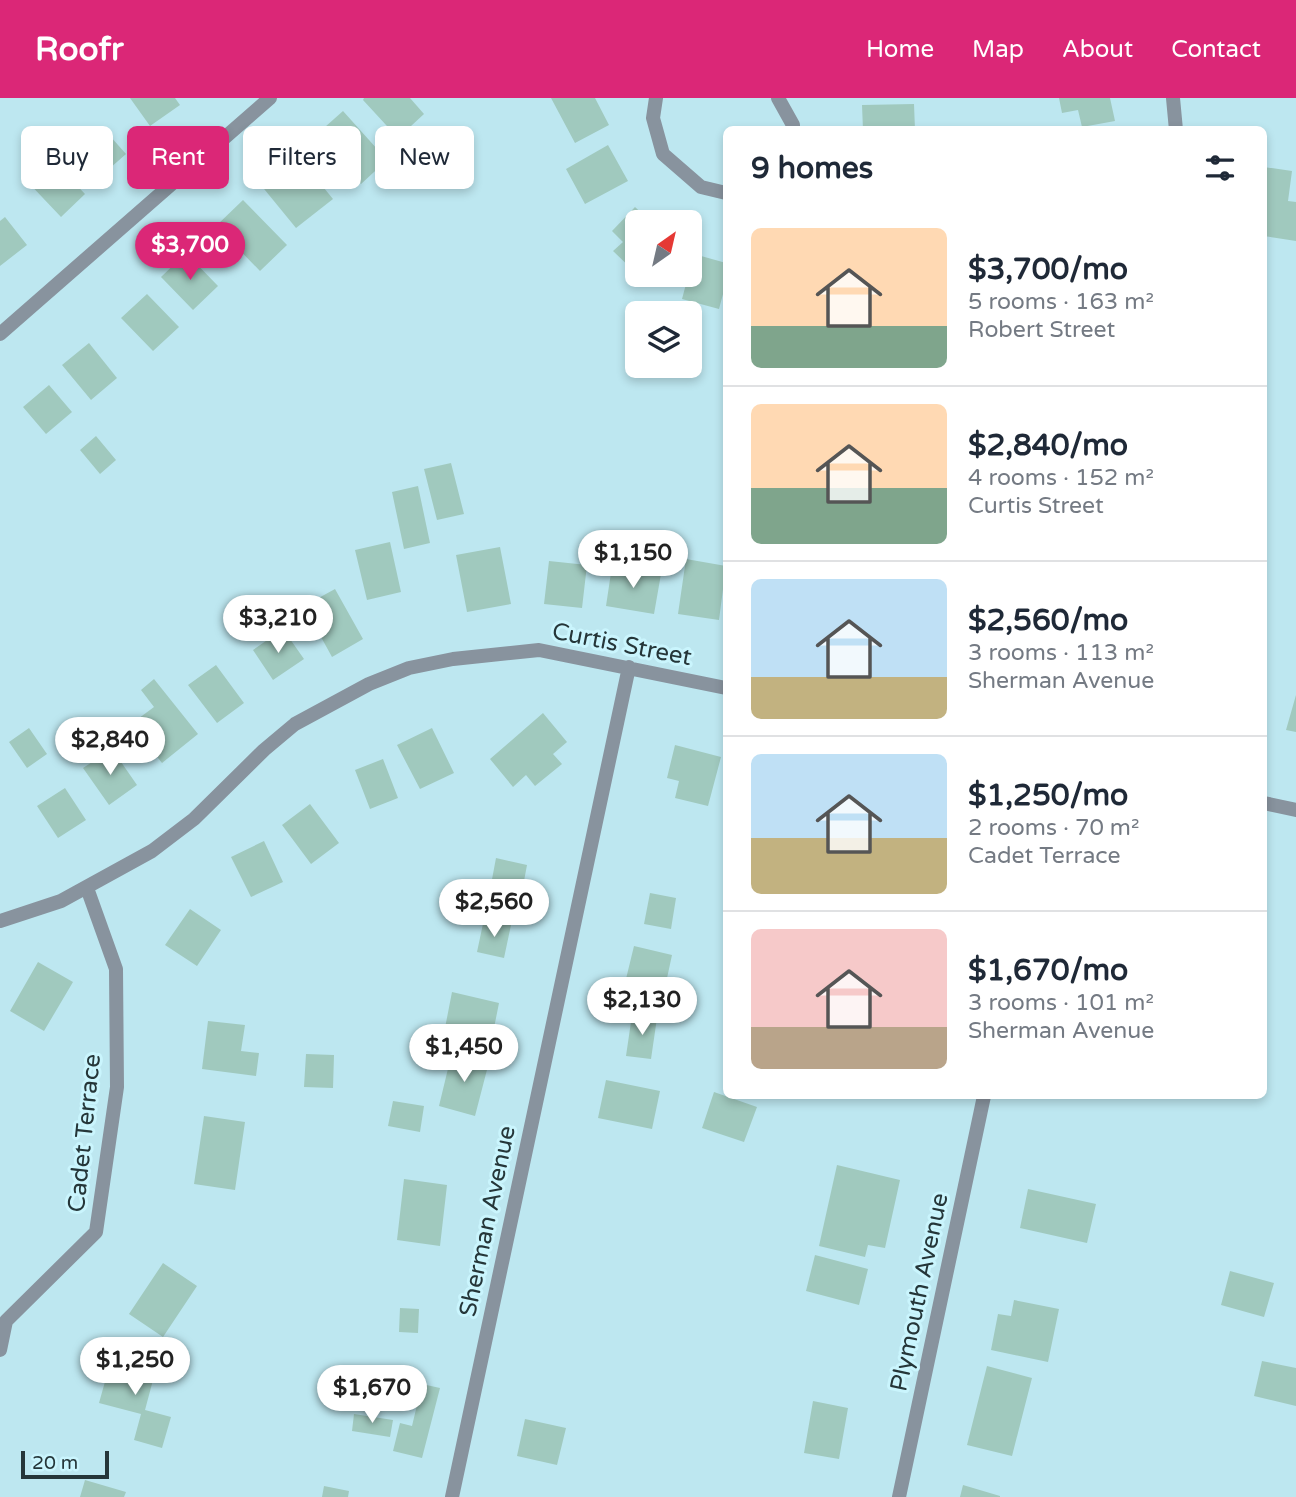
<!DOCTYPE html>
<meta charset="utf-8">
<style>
:root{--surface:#fff;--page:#f6f6f7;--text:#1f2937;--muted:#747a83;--line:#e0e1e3;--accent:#db2777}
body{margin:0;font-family:"Varela Round",sans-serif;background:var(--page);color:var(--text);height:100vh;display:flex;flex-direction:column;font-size:26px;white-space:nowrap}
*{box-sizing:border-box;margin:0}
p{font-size:23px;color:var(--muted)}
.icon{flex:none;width:38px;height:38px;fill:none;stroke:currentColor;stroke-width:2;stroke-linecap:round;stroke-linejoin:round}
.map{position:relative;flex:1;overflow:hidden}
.details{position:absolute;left:723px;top:28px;width:544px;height:973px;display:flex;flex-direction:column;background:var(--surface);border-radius:10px;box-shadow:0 4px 10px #0003}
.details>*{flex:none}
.hud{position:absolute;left:21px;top:28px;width:597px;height:63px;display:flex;gap:14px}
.needle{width:46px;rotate:34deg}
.tools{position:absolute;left:625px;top:112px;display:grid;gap:14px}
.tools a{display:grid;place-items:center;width:77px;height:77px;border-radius:10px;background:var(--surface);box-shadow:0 4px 10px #0003;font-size:35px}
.scale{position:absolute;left:21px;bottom:18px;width:88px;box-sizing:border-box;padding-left:7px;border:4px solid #253639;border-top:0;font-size:19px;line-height:24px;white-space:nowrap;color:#253639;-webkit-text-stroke:5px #caf5fd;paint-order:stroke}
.price{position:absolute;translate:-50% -60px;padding:0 16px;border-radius:24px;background:#fff;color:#222;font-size:23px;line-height:46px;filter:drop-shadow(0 2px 4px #0008)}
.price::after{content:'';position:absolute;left:50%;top:42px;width:21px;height:16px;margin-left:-10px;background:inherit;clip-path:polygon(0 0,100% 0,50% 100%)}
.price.on{background:var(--accent);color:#fff}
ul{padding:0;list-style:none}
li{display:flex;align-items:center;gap:21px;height:175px;padding:0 28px}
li+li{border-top:2px solid var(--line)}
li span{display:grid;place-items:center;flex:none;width:196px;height:140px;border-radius:10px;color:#555}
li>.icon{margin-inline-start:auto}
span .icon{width:84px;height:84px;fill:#fffc;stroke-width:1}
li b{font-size:30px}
h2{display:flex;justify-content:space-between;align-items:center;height:84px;padding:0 28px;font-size:30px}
.tag{padding:0 24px;border-radius:10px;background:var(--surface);box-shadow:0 4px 10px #0003;font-size:24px;line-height:63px}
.tag.on{background:var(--accent);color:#fff}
header{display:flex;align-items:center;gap:42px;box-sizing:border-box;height:98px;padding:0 35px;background:var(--accent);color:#fff}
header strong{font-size:33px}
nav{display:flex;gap:38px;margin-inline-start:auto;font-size:24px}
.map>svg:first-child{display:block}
.building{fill:#a0c9be}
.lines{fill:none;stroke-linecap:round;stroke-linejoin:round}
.street{stroke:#88939e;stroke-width:14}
.labels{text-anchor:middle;stroke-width:6;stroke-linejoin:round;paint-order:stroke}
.street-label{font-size:24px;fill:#253639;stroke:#caf5fd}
</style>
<header>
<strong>Roofr</strong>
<nav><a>Home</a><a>Map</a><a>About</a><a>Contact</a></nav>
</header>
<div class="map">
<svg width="1296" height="1399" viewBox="0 0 1296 1399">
<rect width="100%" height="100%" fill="#bde7f0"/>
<!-- building -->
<path class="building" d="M 130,0 L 175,0 L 180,7 L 150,28 Z
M 364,0 L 410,0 L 424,16 L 398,40 L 363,2 Z
M 551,0 L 595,0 L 609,27 L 575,45 Z
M 1059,0 L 1110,0 L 1115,23 L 1082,29 L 1078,12 L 1062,15 Z
M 914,6 L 915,32 L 863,32 L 862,7 Z
M 343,13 L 387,62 L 361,86 L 316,37 Z
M 102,29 L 126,56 L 101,78 L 77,51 Z
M 608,47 L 628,83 L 585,106 L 566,71 Z
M 48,57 L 85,96 L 61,119 L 24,80 Z
M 297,57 L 333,101 L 296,130 L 260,86 Z
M 1264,69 L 1292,73 L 1288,103 L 1296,104 L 1296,143 L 1264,138 Z
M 243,102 L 287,147 L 260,173 L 216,128 Z
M 635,109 L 651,124 L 637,124 L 637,176 L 613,153 L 623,144 L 612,133 Z
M 5,119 L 27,147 L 0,168 L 0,123 Z
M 186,155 L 218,188 L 193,212 L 161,179 Z
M 694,156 L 726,165 L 726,185 L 719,211 L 682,201 Z
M 147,196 L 179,229 L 153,253 L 121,220 Z
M 89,245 L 117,280 L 91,302 L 62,267 Z
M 49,287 L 72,314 L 46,336 L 23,309 Z
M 96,338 L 116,362 L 100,376 L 80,352 Z
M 451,365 L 464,416 L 437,422 L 424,371 Z
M 418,388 L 430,445 L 404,451 L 392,394 Z
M 390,444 L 401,494 L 367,502 L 355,452 Z
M 500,449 L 511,506 L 467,514 L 456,457 Z
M 686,461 L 726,468 L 719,522 L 678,516 Z
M 549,463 L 587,467 L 582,510 L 544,506 Z
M 612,468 L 661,476 L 654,516 L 606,508 Z
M 335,491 L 363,541 L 332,559 L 304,508 Z
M 283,531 L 304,561 L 273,582 L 253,552 Z
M 216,567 L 244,605 L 217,625 L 188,587 Z
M 154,581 L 198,636 L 162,665 L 131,626 L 154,609 L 141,592 Z
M 1296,597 L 1296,634 L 1286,632 Z
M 543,615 L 567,644 L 553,656 L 562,666 L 535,688 L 526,677 L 513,689 L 490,661 Z
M 29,630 L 47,656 L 27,670 L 9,644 Z
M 432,630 L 454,675 L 420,691 L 397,647 Z
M 675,647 L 721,659 L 708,708 L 675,700 L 679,683 L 667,680 Z
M 112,651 L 137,687 L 109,707 L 83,670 Z
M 383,661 L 398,700 L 370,711 L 355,672 Z
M 65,690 L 86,722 L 58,740 L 37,708 Z
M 310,706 L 339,745 L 311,766 L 282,727 Z
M 264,743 L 283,784 L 251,799 L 231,759 Z
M 496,760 L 527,767 L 521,799 L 490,792 Z
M 650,795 L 676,800 L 671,831 L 644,826 Z
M 190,811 L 221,832 L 197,868 L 165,847 Z
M 484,821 L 511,827 L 504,860 L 477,854 Z
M 634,848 L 672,857 L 664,894 L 625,885 Z
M 38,864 L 73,884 L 44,933 L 10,913 Z
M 452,894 L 499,905 L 492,940 L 445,930 Z
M 632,917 L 657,920 L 651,961 L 626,958 Z
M 208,923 L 245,927 L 241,953 L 259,955 L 256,978 L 202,971 Z
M 452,954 L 489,964 L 475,1018 L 439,1008 Z
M 306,956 L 334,957 L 333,990 L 304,989 Z
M 606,982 L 660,993 L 652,1031 L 598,1020 Z
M 714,994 L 757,1009 L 744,1044 L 702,1030 Z
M 393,1003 L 424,1008 L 420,1034 L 388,1028 Z
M 204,1018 L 245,1024 L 235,1092 L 194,1086 Z
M 837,1067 L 900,1082 L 885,1150 L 868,1147 L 865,1159 L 819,1148 Z
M 404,1081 L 447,1087 L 440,1148 L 397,1142 Z
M 1028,1091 L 1096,1106 L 1087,1145 L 1020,1130 Z
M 815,1157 L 868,1171 L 859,1207 L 806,1193 Z
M 163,1165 L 197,1188 L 163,1239 L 129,1216 Z
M 1230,1173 L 1274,1185 L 1264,1219 L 1221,1207 Z
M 1014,1202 L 1059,1211 L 1048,1264 L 991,1252 L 998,1216 L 1011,1218 Z
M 400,1210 L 419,1211 L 418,1235 L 399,1234 Z
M 113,1255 L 157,1267 L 145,1312 L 171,1319 L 162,1350 L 134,1342 L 141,1316 L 99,1305 Z
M 1262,1263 L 1296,1270 L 1296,1308 L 1254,1298 Z
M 987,1268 L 1032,1280 L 1012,1358 L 967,1347 Z
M 422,1286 L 440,1290 L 422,1360 L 393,1353 L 400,1325 L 412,1328 Z
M 813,1303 L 848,1310 L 839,1361 L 804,1355 Z
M 354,1316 L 393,1322 L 390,1339 L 352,1333 Z
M 525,1321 L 566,1330 L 557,1367 L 517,1358 Z
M 85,1382 L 126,1394 L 124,1399 L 80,1399 Z
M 963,1387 L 1000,1398 L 1000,1399 L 960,1399 Z
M 324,1388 L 349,1393 L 348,1399 L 322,1399 Z"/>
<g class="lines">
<!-- street -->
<path class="street" d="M 656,0 L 653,20 L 663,56 L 701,89 L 726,95
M 778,0 L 793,27 L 792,32
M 1173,0 L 1176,32
M 0,236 L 270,0
M 1264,705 L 1296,712
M 0,823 L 61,803 L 152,753 L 194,721 L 264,652 L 295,626 L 369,586 L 409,570 L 453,561 L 539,552 L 726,590
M 0,1252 L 6,1223 L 96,1134 L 117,989 L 116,871 L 87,790
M 452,1399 L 629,569
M 899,1399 L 984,998"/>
</g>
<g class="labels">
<!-- street labels -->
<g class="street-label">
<text transform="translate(622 546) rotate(11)" y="8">Curtis Street</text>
<text transform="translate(84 1035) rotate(-84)" y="8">Cadet Terrace</text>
<text transform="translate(487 1123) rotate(-78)" y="8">Sherman Avenue</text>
<text transform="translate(919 1194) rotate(-78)" y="8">Plymouth Avenue</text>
</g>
</g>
</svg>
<div class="tools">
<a><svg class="needle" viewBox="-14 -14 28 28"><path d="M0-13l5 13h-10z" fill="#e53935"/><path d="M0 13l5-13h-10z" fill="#747a83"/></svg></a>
<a><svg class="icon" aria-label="layers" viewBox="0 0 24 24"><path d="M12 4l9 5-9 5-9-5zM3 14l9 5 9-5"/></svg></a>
</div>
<div class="scale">20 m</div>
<b class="price on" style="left:190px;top:184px">$3,700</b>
<b class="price" style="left:633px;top:492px">$1,150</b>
<b class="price" style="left:278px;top:557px">$3,210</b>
<b class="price" style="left:110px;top:679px">$2,840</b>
<b class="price" style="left:494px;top:841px">$2,560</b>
<b class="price" style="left:642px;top:939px">$2,130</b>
<b class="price" style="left:464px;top:986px">$1,450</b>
<b class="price" style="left:135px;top:1299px">$1,250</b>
<b class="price" style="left:372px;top:1327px">$1,670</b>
<div class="hud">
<a class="tag">Buy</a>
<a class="tag on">Rent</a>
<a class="tag">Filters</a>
<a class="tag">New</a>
</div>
<section class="details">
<h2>9 homes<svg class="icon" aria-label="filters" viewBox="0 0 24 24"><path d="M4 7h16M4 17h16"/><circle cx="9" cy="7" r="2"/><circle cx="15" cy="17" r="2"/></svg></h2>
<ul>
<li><span style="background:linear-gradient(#ffd9b3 70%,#7fa58c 0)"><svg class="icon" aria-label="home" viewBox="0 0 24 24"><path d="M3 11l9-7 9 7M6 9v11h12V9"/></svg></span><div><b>$3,700/mo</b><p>5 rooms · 163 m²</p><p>Robert Street</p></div></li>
<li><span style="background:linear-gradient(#ffd9b3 60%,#7fa58c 0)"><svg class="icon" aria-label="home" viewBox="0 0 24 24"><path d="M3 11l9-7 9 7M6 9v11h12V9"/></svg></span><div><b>$2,840/mo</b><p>4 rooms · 152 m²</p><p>Curtis Street</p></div></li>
<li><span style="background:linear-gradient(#bfe0f5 70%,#c2b280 0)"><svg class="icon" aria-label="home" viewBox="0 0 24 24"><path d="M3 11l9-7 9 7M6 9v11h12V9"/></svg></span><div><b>$2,560/mo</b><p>3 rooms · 113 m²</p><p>Sherman Avenue</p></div></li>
<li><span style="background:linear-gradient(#bfe0f5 60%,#c2b280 0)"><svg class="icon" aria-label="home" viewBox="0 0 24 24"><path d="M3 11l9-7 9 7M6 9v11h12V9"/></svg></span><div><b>$1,250/mo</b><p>2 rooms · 70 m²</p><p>Cadet Terrace</p></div></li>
<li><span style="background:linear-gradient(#f6c9c9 70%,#b9a48a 0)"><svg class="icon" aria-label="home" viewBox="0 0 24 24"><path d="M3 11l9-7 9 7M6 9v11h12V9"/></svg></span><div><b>$1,670/mo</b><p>3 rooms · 101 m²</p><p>Sherman Avenue</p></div></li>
</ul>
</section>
</div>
